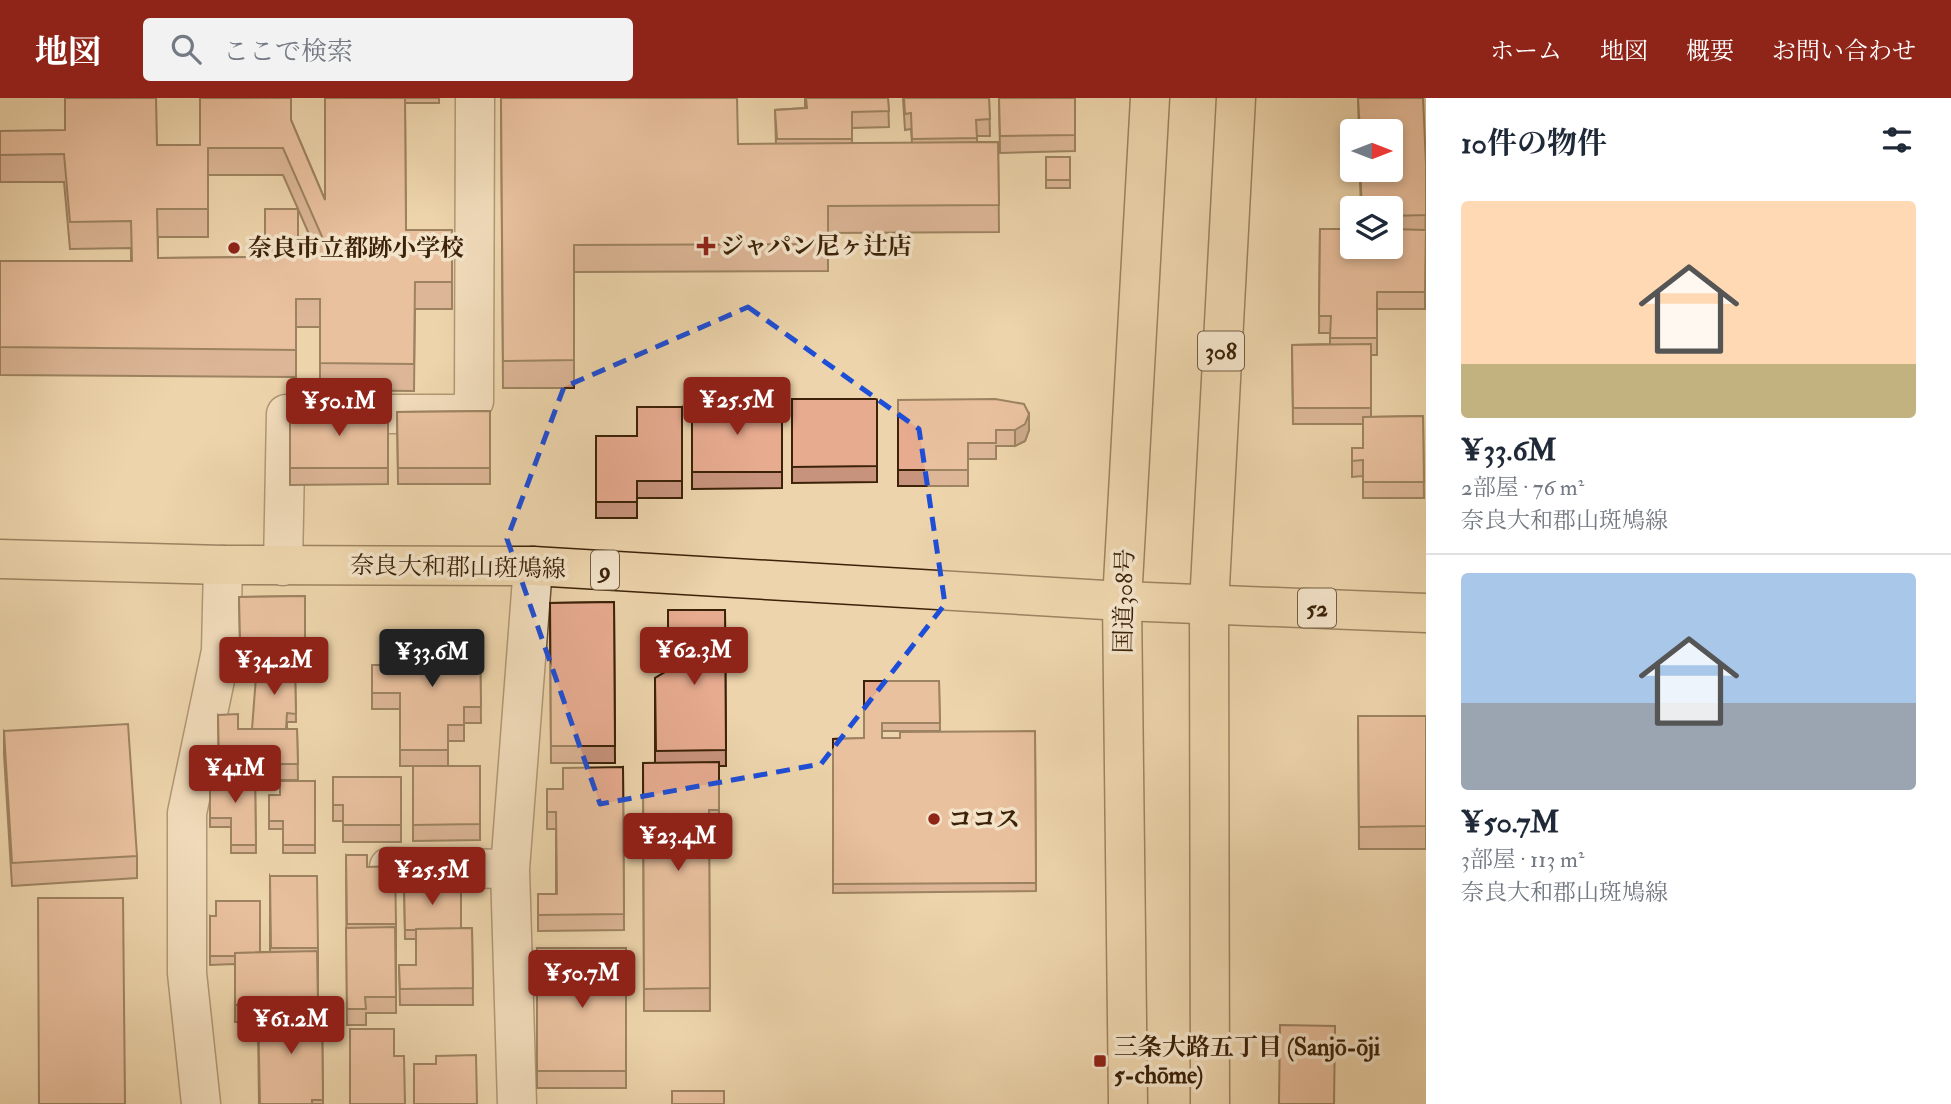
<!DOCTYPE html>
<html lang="ja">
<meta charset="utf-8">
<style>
:root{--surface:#fff;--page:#f2f2f3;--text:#1f2937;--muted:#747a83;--line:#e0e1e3;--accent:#8f2418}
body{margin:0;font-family:"IM FELL Double Pica","Noto Serif JP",serif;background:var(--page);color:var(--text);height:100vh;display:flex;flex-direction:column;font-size:26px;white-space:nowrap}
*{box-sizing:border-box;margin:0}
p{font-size:23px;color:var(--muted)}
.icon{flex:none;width:38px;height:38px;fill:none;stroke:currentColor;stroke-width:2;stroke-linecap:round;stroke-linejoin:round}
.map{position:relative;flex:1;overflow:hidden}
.side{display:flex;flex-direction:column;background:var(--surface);width:525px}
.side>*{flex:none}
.needle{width:46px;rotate:90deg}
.tools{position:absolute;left:1340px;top:21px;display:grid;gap:14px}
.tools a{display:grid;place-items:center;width:63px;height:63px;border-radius:7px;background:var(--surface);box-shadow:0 4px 10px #0003;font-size:35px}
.price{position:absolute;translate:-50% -60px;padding:0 16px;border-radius:7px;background:var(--accent);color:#fff;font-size:23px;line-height:46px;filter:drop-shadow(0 2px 4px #0008)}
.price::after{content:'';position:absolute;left:50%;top:42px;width:21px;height:16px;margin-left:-10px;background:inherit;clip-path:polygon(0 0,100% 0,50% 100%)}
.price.selected{background:#222;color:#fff}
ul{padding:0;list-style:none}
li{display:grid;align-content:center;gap:14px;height:371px;padding:0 35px}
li+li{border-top:2px solid var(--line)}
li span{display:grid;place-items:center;height:217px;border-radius:7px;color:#555}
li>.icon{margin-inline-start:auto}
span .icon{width:126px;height:126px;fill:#fffc;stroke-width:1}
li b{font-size:30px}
h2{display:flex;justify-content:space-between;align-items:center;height:84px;padding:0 35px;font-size:30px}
header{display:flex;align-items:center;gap:42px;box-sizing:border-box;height:98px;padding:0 35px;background:var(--accent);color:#fff}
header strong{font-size:33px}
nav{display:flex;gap:38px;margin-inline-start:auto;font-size:24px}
.search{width:490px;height:63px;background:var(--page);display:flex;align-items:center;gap:18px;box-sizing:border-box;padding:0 24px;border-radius:7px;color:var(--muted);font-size:26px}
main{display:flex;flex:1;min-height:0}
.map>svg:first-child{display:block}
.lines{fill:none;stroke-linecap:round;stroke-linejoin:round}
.minor-casing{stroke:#684e31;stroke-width:41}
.major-casing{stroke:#3c2208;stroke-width:41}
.highway-casing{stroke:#3c2208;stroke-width:41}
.minor{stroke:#f3e3c9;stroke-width:38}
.major{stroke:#edd4ac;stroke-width:38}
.highway{stroke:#edd4ac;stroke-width:38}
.wall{fill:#c7937c;stroke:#3c2208;stroke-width:2;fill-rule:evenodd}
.shaded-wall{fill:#a27865;stroke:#3c2208;stroke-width:2}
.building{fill:#e7ab90;stroke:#3c2208;stroke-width:2;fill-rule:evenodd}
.marked{fill:none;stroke:#1d4ed8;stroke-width:5;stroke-dasharray:14 9;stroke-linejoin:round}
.poi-dot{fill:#8f2418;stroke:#f3e3c9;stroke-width:2.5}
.labels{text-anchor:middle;stroke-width:7;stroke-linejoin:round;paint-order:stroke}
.shield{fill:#f3e3c9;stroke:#735c42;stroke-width:2}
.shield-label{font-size:23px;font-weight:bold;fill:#3c2208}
.poi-label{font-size:24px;font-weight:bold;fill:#3c2208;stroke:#f3e3c9;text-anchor:start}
.street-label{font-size:24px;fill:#3c2208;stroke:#f3e3c9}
</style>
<header>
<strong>地図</strong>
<div class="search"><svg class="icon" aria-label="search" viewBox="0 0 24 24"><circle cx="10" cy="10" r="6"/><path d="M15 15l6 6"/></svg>ここで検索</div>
<nav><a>ホーム</a><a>地図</a><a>概要</a><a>お問い合わせ</a></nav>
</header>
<main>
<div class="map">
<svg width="1426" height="1006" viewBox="0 0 1426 1006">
<rect width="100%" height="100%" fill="#edd4ac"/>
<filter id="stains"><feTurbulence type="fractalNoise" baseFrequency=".00286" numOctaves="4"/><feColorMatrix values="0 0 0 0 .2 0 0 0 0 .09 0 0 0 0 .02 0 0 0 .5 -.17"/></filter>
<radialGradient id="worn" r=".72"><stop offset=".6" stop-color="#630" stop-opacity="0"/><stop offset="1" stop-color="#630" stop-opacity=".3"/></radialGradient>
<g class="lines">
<defs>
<path id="minor" d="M 283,468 L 286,316 L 463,316 L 474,303 L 475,0
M 389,769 L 510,771
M 201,1006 L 187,875 L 187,715 L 221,553 L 223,467
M 517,1006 L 510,771 L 533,468"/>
<path id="major" d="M 0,461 L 223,467 L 533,468 L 1122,503 L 1426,515"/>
<path id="highway" d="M 1128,1006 L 1122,503 L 1150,0
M 1210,1006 L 1209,507 L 1236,0"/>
</defs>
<!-- minor casing -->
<use href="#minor" class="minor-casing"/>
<!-- major casing -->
<use href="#major" class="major-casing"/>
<!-- highway casing -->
<use href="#highway" class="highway-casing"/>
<!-- minor -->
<use href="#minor" class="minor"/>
<!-- major -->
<use href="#major" class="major"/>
<!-- highway -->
<use href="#highway" class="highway"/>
</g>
<!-- wall -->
<path class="wall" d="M 325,0 L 439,0 L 439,5 L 405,5 L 406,132 L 452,132 L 452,211 L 415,211 L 414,293 L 320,292 L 320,229 L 296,229 L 296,279 L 0,277 L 0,163 L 131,163 L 131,150 L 70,151 L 64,84 L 0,84 L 0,33 L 157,47 L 200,47 L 291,22 L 325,102 ZM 208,77 L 283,77 L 298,111 L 265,159 L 158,160 L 158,139 L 208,139 ZM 298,111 L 319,159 L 298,159 Z
M 501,0 L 738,46 L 776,46 L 775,12 L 805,10 L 805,0 L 888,0 L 889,29 L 852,30 L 852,45 L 912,45 L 911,31 L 905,32 L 903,0 L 989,0 L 990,38 L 977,38 L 977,44 L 998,44 L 999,134 L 828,135 L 828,173 L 574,174 L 574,290 L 503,290 Z
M 999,0 L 1075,0 L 1075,53 L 1000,55 Z
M 1358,0 L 1426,66 L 1425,211 L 1377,211 L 1377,257 L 1371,257 L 1371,319 L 1423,318 L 1424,400 L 1363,400 L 1363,378 L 1352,379 L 1352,350 L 1363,350 L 1363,326 L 1293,326 L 1292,247 L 1330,246 L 1330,235 L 1319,235 L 1320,131 L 1391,149 L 1391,110 L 1361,110 L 1360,82 L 1349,83 L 1348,50 L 1353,50 L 1353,72 L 1391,72 L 1391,33 L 1359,33 Z
M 1046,59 L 1070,59 L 1070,90 L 1046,90 Z
M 792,301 L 877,301 L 877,384 L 792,385 Z
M 898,302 L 1029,332 L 1025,343 L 1015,348 L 996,348 L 996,361 L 968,361 L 968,388 L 898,388 Z
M 692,305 L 782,305 L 782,390 L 692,391 Z
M 682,309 L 682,400 L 637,400 L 637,420 L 596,420 L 596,338 L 637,338 Z
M 388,310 L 388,386 L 290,387 L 290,311 Z
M 490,313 L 490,386 L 398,386 L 397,314 Z
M 305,498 L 305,549 L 240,549 L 239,499 Z
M 614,504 L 615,665 L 551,665 L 550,505 Z
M 668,512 L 725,512 L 726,668 L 719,668 L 719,734 L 709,734 L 710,913 L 644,913 L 643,665 L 655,665 L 655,580 L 689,560 L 689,554 L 668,547 Z
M 480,542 L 481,625 L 464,625 L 464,643 L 448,643 L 448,668 L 480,668 L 480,742 L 413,743 L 413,668 L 400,668 L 400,611 L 372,611 L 372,567 L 399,567 Z
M 295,570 L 296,624 L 287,624 L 287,631 L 297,631 L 298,682 L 255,682 L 256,755 L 231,755 L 231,729 L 210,729 L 210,677 L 219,677 L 218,617 L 238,631 L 252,631 Z
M 864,583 L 939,583 L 940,633 L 882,633 L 882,640 L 900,640 L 1035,633 L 1036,793 L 833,795 L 833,641 L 864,640 Z
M 1358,618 L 1426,618 L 1426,751 L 1359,751 Z
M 4,633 L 137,758 L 137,780 L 12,788 L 4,656 Z
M 623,669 L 624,832 L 538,833 L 538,796 L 556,796 L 556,731 L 547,731 L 547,691 L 563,691 Z
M 333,679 L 401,679 L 401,744 L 343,744 L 343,723 L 333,723 Z
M 315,683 L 315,755 L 283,755 L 283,731 L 269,731 L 269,697 L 280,697 Z
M 346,757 L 367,769 L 396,826 L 396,915 L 366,915 L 366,927 L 347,927 Z
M 270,778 L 318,850 L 318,911 L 322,911 L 323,1006 L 259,1006 L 258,924 L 235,924 L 235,866 L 210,867 L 210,818 L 260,854 L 270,854 Z
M 404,786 L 443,791 L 461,830 L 472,830 L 473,907 L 400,907 L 399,867 L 416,867 L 416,841 L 405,841 Z
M 537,850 L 626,850 L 626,990 L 537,990 Z"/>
<!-- shaded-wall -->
<path class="shaded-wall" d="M 1029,316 L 1029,332 L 1025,343 L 1015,348 L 1015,332 Z"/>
<!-- building -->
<path class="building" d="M 65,0 L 156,0 L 157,47 L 200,47 L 200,0 L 291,0 L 291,22 L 325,102 L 325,0 L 405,0 L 406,132 L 452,132 L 452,184 L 415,184 L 414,266 L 320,265 L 320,201 L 296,201 L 296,252 L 0,249 L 0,163 L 132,163 L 131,123 L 70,124 L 64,56 L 0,57 L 0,33 L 65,32 ZM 208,50 L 283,50 L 331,159 L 298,159 L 298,111 L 265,111 L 265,159 L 158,160 L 157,111 L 208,111 Z
M 501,0 L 737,0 L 738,46 L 998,44 L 999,107 L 828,108 L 828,146 L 574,147 L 574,262 L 503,263 Z
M 806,0 L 888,0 L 889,13 L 852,14 L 852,41 L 777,41 L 775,12 L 807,10 Z
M 904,0 L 989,0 L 990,21 L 976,22 L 977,40 L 912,41 L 911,15 L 905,16 Z
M 999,0 L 1075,0 L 1075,37 L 1000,38 Z
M 1358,0 L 1423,0 L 1426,66 L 1426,117 L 1391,118 L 1391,110 L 1362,110 L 1360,72 L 1391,72 L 1391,33 L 1360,33 Z
M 1348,50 L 1353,50 L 1353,66 L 1349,67 Z
M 1046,59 L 1070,59 L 1070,82 L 1046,82 Z
M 1320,131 L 1353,131 L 1353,149 L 1391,149 L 1391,131 L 1426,132 L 1425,194 L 1377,194 L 1377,240 L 1330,240 L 1331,218 L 1319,218 Z
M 1371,246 L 1371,310 L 1293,310 L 1292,247 Z
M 792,301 L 877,301 L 877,368 L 792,369 Z
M 995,301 L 1024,306 L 1029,316 L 1025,326 L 1015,332 L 996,332 L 996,345 L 968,345 L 968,372 L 898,372 L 898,302 Z
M 692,305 L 782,305 L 782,374 L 692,374 Z
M 637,309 L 682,309 L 682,383 L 637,383 L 637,404 L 596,404 L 596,338 L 637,338 Z
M 388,310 L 388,370 L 290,370 L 290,311 Z
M 490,313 L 490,370 L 398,370 L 397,314 Z
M 1423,318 L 1424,384 L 1363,384 L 1363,362 L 1352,363 L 1352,350 L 1363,350 L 1363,319 Z
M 305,498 L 305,541 L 240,541 L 239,499 Z
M 614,504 L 615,648 L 551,648 L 550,505 Z
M 668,512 L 725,512 L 726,652 L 656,653 L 655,580 L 689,560 L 689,538 L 668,531 Z
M 399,542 L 480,542 L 481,609 L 464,609 L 464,627 L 448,627 L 448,652 L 400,652 L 400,595 L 372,595 L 372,567 L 399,567 Z
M 257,566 L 295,570 L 296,616 L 287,615 L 286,631 L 252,631 Z
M 864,583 L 939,583 L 940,625 L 882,625 L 882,640 L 900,640 L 900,634 L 1035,633 L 1036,785 L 833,786 L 833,641 L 864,640 Z
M 238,616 L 238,631 L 297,631 L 298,666 L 219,666 L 218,617 Z
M 1358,618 L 1426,618 L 1426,728 L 1359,729 Z
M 128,626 L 137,758 L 12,765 L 4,633 Z
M 719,664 L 719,712 L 709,712 L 710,890 L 644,891 L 643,665 Z
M 413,668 L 480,668 L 480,726 L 413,727 Z
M 623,669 L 624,816 L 538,817 L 538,796 L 557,796 L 556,714 L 547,714 L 547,691 L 563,691 L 563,670 Z
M 210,677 L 255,677 L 256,747 L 231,747 L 231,720 L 210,720 Z
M 333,679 L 401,679 L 401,727 L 343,727 L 343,707 L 333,707 Z
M 280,683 L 315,683 L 315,747 L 283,747 L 283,723 L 269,723 L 269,697 L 280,697 Z
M 346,757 L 367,757 L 367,769 L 395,768 L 396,826 L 347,826 Z
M 270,778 L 317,778 L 318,850 L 271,850 Z
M 443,785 L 443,791 L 461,791 L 461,830 L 416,831 L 416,832 L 405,832 L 404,786 Z
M 38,800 L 123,800 L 125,1006 L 39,1006 Z
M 216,803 L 260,803 L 260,854 L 235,855 L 235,858 L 210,858 L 210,818 L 216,818 Z
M 395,829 L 396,899 L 365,899 L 366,911 L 347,911 L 346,830 Z
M 472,830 L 473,890 L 400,891 L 399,867 L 416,867 L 416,831 Z
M 537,850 L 626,850 L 626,973 L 537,973 Z
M 317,853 L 318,907 L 235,907 L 235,855 Z
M 322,911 L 323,1002 L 312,1002 L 312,1006 L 260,1006 L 258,912 Z
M 1280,927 L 1335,928 L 1334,1006 L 1279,1006 Z
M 350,931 L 394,931 L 394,958 L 404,958 L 405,1006 L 350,1006 Z
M 476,957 L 477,1006 L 414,1006 L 414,966 L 436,966 L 436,958 Z
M 672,993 L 724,993 L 724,1006 L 672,1006 Z"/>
<!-- marked area -->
<path d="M0 0H1426V1006H0ZM 748,209 L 919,331 L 945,506 L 821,666 L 600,706 L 507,441 L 564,289 Z" fill="#edd4ac" fill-opacity=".55" fill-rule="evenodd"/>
<path class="marked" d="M 748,209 L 919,331 L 945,506 L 821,666 L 600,706 L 507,441 L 564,289 Z"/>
<!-- markers -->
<g class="poi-dot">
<path d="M702.5 137.5h7v7h7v7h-7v7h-7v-7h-7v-7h7z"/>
<circle cx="234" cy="150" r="7"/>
<circle cx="934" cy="721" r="7"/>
<rect x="1093" y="956" width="14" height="14" rx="3.5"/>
</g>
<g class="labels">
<!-- shield labels -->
<g class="shield">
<rect x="1198" y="233.5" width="46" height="39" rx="5"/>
<rect x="591" y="452.5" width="28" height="39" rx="5"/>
<rect x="1298" y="490.5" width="38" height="39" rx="5"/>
</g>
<g class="shield-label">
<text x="1221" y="261">308</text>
<text x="605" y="480">9</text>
<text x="1317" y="518">52</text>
</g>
<!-- poi labels -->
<g class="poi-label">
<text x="720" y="156">ジャパン尼ヶ辻店</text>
<text x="248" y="158">奈良市立都跡小学校</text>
<text x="948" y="729">ココス</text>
<text x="1114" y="957">三条大路五丁目 (Sanjō-ōji<tspan x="1114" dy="28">5-chōme)</tspan></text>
</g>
<!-- street labels -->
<g class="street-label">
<text transform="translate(458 469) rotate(1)" y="8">奈良大和郡山斑鳩線</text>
<text transform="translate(1124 503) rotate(-89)" y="8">国道308号</text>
</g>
</g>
<rect width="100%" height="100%" filter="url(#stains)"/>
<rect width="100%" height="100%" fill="url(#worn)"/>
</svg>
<div class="tools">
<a><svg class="needle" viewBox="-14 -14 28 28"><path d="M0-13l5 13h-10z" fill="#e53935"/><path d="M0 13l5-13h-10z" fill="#747a83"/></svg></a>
<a><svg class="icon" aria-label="layers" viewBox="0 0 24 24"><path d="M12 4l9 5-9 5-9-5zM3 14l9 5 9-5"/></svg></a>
</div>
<b class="price" style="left:737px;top:339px">¥25.5M</b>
<b class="price" style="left:339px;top:340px">¥50.1M</b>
<b class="price" style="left:694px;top:589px">¥62.3M</b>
<b class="price selected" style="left:432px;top:591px">¥33.6M</b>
<b class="price" style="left:274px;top:599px">¥34.2M</b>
<b class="price" style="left:235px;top:707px">¥41M</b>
<b class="price" style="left:678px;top:775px">¥23.4M</b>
<b class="price" style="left:432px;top:809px">¥25.5M</b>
<b class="price" style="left:582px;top:912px">¥50.7M</b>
<b class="price" style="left:291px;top:958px">¥61.2M</b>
</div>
<section class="side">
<h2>10件の物件<svg class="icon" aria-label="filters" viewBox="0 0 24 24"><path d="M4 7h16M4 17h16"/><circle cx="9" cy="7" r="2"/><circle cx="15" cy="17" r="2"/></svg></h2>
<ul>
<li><span style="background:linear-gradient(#ffd9b3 75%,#c2b280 0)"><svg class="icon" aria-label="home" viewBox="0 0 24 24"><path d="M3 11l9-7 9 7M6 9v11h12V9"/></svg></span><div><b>¥33.6M</b><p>2部屋 · 76 m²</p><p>奈良大和郡山斑鳩線</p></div></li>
<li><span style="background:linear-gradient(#a9c7e8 60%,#9aa5b1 0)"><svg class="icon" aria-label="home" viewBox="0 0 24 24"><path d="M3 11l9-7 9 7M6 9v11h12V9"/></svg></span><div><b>¥50.7M</b><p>3部屋 · 113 m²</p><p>奈良大和郡山斑鳩線</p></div></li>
</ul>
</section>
</main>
